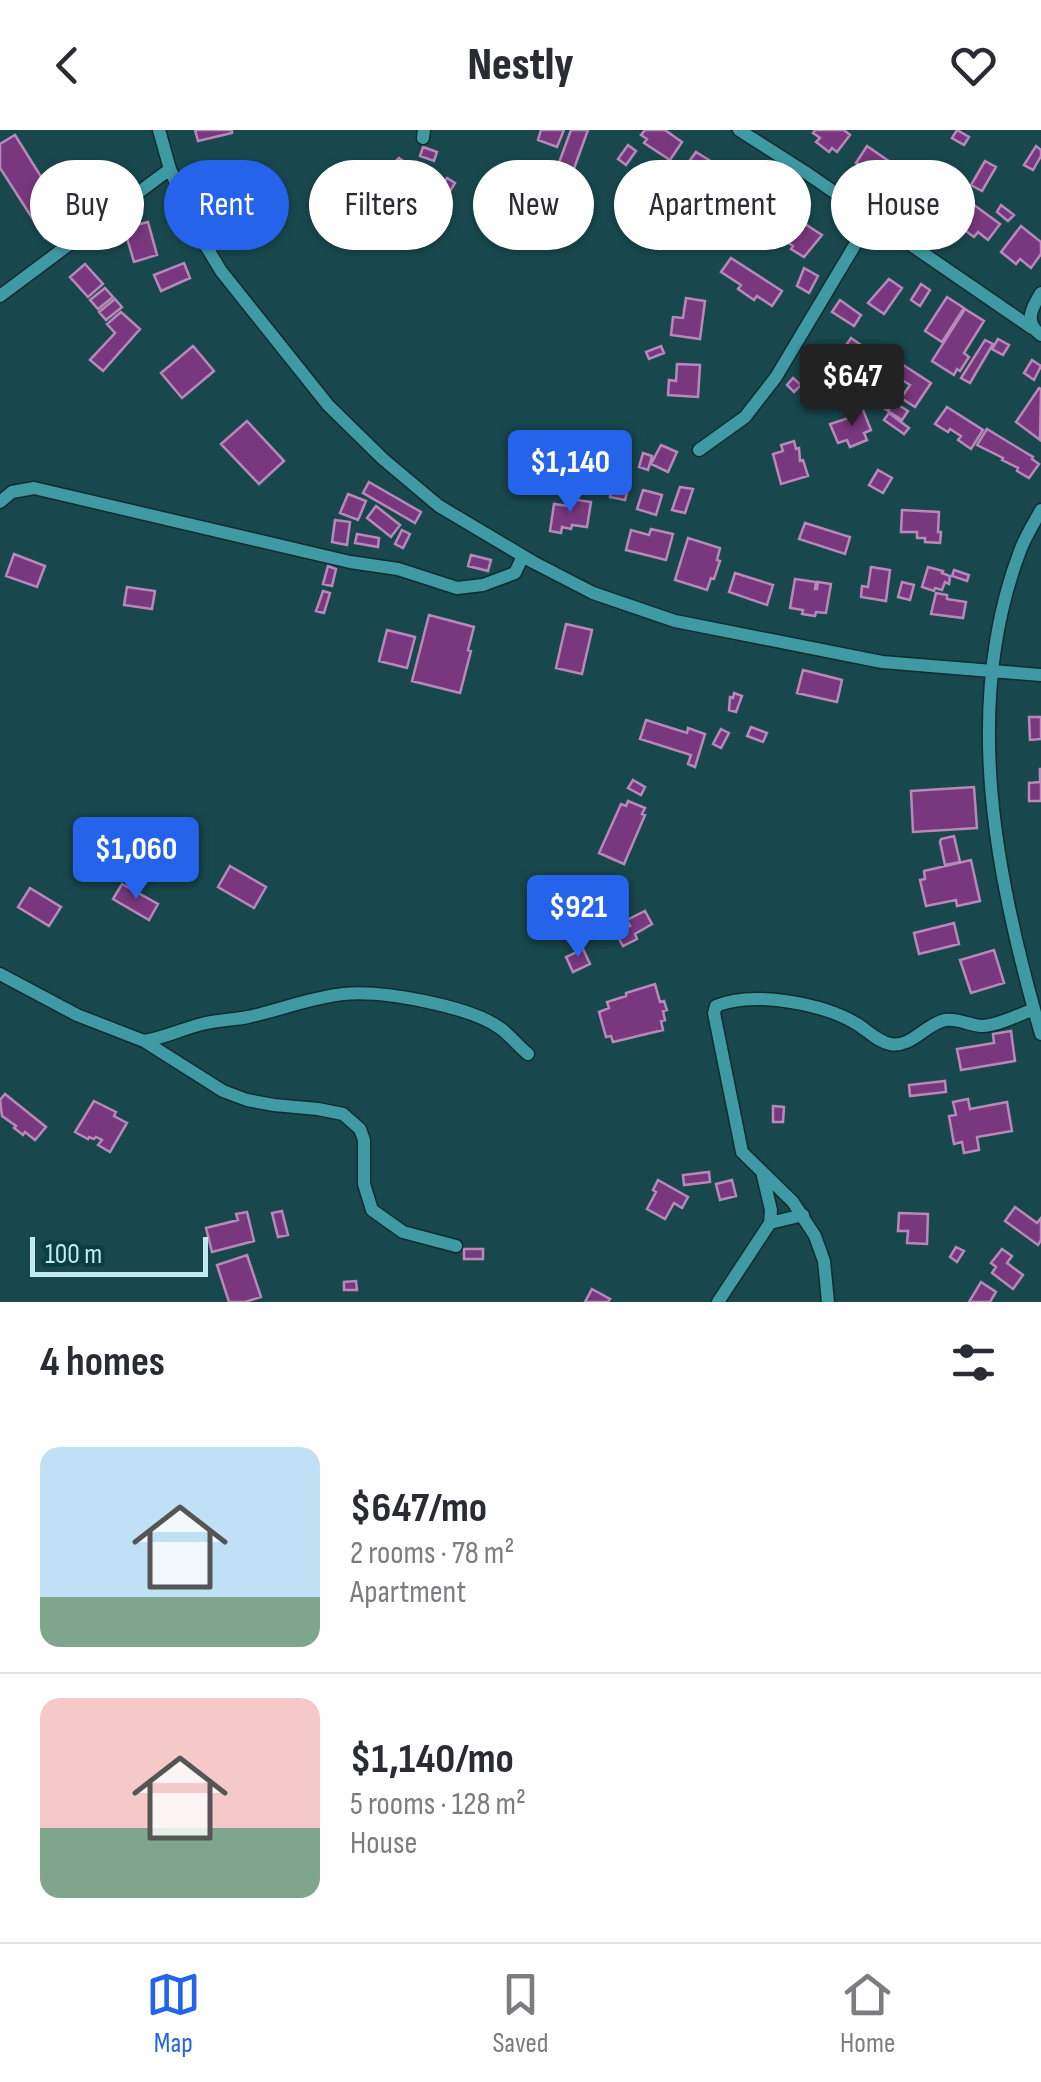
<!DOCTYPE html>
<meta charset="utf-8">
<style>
:root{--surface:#fff;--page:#f7f7f7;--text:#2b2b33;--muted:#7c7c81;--line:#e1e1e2;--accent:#2563eb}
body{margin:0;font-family:"Sofia Sans Condensed",sans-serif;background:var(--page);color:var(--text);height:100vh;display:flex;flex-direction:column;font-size:38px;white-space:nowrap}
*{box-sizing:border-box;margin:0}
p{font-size:32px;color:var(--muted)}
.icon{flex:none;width:55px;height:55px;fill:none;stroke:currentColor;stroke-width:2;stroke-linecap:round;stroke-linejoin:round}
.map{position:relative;height:1172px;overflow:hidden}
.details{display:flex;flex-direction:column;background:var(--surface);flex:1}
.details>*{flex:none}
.guide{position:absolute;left:30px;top:30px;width:982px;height:90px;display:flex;gap:20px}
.scale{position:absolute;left:30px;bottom:25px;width:178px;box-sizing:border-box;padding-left:10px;border:5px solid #c2ebef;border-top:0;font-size:28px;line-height:35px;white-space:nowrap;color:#c2ebef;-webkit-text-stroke:8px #0b3d42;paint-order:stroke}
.price{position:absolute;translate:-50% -85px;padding:0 22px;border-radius:10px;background:var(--accent);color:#fff;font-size:32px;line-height:65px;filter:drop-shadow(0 2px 5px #0008)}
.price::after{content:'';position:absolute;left:50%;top:60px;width:30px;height:22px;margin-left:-15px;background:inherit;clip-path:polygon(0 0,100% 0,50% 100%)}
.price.current{background:#222;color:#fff}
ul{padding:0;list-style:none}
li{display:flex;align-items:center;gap:30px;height:250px;padding:0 40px}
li+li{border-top:2px solid var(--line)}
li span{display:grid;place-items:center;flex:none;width:280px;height:200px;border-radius:20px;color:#555}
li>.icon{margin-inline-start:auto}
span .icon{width:120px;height:120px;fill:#fffc;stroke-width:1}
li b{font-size:42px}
h2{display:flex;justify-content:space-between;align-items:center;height:120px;padding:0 40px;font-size:42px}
.pill{padding:0 35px;border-radius:45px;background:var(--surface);box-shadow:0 2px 8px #0004;font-size:35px;line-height:90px}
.pill.current{background:var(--accent);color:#fff}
header{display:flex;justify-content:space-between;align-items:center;height:130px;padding:0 40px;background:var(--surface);font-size:45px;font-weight:800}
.dock{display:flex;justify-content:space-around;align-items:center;height:140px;border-top:2px solid var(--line);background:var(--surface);font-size:28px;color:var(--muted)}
.dock a{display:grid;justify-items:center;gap:5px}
.dock .current{color:var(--accent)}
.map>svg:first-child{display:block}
.building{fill:#79387d;stroke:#b789b9;stroke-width:2.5}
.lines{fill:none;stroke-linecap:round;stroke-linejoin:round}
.minor-casing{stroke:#102c2f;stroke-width:15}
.minor{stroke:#409aa3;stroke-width:12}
</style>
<header><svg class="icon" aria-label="back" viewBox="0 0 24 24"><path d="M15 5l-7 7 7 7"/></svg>Nestly<svg class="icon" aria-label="heart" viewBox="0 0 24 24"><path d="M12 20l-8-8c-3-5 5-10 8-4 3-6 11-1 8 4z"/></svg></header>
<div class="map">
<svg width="1041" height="1172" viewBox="0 0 1041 1172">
<rect width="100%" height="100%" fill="#18484d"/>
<!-- building -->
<path class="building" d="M 195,0 L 232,0 L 232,3 L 198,11 Z
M 541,0 L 564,0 L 557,17 L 538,10 Z
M 571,0 L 588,0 L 572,44 L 557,38 Z
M 645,0 L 665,0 L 682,12 L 670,30 L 644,13 L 647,9 L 641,5 Z
M 815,0 L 844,0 L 850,5 L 837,22 L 832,18 L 829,22 L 816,12 L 820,8 L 813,3 Z
M 957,0 L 969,7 L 964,15 L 952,8 Z
M 15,5 L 70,93 L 45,108 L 0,38 L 0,14 Z
M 628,15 L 636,21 L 626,35 L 618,29 Z
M 867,16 L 896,36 L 884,52 L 856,33 Z
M 1036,16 L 1041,20 L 1041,26 L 1033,40 L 1024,35 Z
M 423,17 L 437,22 L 434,31 L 420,26 Z
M 696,22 L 727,41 L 715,58 L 692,42 L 689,46 L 682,41 Z
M 399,28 L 420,43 L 414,51 L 416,49 L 429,59 L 414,75 L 410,71 L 401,80 L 374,54 Z
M 985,31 L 996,37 L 982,61 L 971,55 Z
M 939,35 L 953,44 L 935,73 L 921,65 Z
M 447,48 L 455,53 L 449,63 L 441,57 Z
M 745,53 L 756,59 L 728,107 L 716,100 Z
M 970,72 L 1000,94 L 988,110 L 978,102 L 974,107 L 962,98 L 965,94 L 958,89 Z
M 1001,75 L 1014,85 L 1008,91 L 997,82 Z
M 796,88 L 822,105 L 804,127 L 791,119 L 793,116 L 787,112 L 790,107 L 786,104 Z
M 148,92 L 157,125 L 134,132 L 124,98 Z
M 1021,96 L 1041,112 L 1041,124 L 1031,138 L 1020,129 L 1016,134 L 1001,122 Z
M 731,128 L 782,161 L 772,176 L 757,166 L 754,170 L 738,159 L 741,155 L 721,142 Z
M 184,133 L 190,148 L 161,161 L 154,145 Z
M 85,134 L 103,154 L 88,167 L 70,147 Z
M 804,138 L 818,146 L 809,163 L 797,156 Z
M 889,149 L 902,158 L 884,184 L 868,173 Z
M 921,154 L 930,160 L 920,176 L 911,170 Z
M 105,158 L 113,167 L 98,179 L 90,170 Z
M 947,167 L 964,178 L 942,212 L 925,201 Z
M 686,168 L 705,171 L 700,209 L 671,205 L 673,187 L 683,188 Z
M 115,169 L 122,177 L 106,190 L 99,182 Z
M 840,170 L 861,185 L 854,196 L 832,182 Z
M 965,179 L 984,191 L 964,223 L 969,227 L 960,241 L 957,239 L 954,245 L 932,231 Z
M 121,182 L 140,199 L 103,241 L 90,230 L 115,203 L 107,194 Z
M 851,208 L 864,217 L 854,232 L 862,238 L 854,249 L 833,234 Z
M 998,209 L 1009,215 L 1003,225 L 992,219 Z
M 985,210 L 993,214 L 970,253 L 961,248 Z
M 193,216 L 214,241 L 182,268 L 161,243 Z
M 661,216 L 664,223 L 649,229 L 646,222 Z
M 894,229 L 931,253 L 915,277 L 901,268 L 910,255 L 886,240 Z
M 1032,230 L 1041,236 L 1034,250 L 1024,243 Z
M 677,234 L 700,235 L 698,267 L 668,265 L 669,250 L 676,251 Z
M 824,243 L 843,254 L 835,267 L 816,255 Z
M 793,248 L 801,255 L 794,262 L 787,255 Z
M 867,250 L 878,257 L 870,269 L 859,262 Z
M 1039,258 L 1041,259 L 1040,310 L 1016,292 Z
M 877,261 L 894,272 L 888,281 L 871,269 Z
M 894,272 L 908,281 L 902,290 L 888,281 Z
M 947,277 L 983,300 L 971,319 L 958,310 L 961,306 L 950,299 L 948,302 L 935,294 Z
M 863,280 L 871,300 L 864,303 L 867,310 L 850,317 L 847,310 L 838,313 L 830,294 L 852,287 L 851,285 Z
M 889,283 L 909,298 L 904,304 L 884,290 Z
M 247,291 L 284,331 L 259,354 L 221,314 Z
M 987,299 L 1033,327 L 1032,329 L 1039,334 L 1029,348 L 1017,341 L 1018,338 L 1002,330 L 1003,328 L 977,315 Z
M 794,311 L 796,319 L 799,318 L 800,331 L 803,330 L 808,346 L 781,354 L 773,324 L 783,321 L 781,315 Z
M 661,315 L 677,322 L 668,342 L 651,334 Z
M 643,323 L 652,326 L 648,340 L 639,337 Z
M 878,340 L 892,348 L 883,363 L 869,355 Z
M 369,352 L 421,382 L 415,393 L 363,363 Z
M 613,352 L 629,355 L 625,370 L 610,367 Z
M 680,357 L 693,359 L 685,383 L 672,380 Z
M 643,360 L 662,365 L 656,385 L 637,379 Z
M 348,364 L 366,371 L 358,390 L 340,383 Z
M 570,369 L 591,372 L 587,397 L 572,395 L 571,399 L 562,397 L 561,403 L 550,401 L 554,374 L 569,376 Z
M 376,376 L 400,395 L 391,407 L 367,388 Z
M 902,380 L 939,382 L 938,402 L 941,402 L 940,413 L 925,412 L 925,408 L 917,408 L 917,402 L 901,402 Z
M 335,390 L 350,392 L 347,415 L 332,412 Z
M 805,393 L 850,407 L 845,424 L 799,409 Z
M 651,399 L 673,404 L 666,430 L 626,420 L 631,400 L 649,405 Z
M 402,400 L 410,404 L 403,418 L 395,414 Z
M 357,404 L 379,408 L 378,417 L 355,413 Z
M 688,408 L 720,418 L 717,430 L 720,431 L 714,449 L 711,448 L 707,460 L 675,450 Z
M 14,424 L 45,436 L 37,457 L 6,446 Z
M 471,425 L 491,430 L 488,441 L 468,436 Z
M 328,436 L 336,439 L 332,456 L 323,454 Z
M 871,437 L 890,440 L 886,471 L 861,467 L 862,456 L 868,457 Z
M 928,437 L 943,441 L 942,443 L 950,446 L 949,454 L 945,452 L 942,460 L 935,458 L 934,461 L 922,457 Z
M 954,440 L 969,445 L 967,451 L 952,446 Z
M 735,443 L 773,455 L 767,475 L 729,462 Z
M 795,449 L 816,452 L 815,459 L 817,459 L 818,452 L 831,454 L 826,483 L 816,482 L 815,486 L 802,484 L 803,480 L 790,478 Z
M 902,452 L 914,455 L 910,470 L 898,467 Z
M 127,457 L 155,461 L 152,479 L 124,475 Z
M 323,461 L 330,463 L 324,483 L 316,481 Z
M 936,463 L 947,465 L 947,469 L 966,472 L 963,488 L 931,484 Z
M 429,485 L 474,497 L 468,520 L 471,521 L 460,563 L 412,551 Z
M 566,494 L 592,500 L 582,544 L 556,538 Z
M 387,500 L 415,507 L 407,538 L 379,531 Z
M 803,540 L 842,550 L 837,572 L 797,563 Z
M 734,563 L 742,566 L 736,582 L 729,580 L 730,567 L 733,568 Z
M 1029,587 L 1041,587 L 1041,609 L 1030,610 Z
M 646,590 L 687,603 L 688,598 L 705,604 L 695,637 L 688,634 L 691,625 L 640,609 Z
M 751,597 L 767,603 L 763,612 L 747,606 Z
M 721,599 L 729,603 L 721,618 L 713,614 Z
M 1040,639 L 1041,639 L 1041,671 L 1029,671 L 1029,653 L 1040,652 Z
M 633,650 L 645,657 L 641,665 L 628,658 Z
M 974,657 L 977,698 L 913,702 L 911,661 Z
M 628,671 L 645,678 L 642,684 L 645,685 L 624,734 L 599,723 L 621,674 L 626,676 Z
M 954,706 L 960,732 L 945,735 L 940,712 L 941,709 Z
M 971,730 L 980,771 L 957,776 L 956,770 L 926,776 L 920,750 L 925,749 L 924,741 Z
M 230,736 L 266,757 L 254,778 L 218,757 Z
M 122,754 L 158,774 L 149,790 L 113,769 Z
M 30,758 L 61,777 L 49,796 L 18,777 Z
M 645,781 L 652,794 L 635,804 L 637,809 L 623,816 L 614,800 L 630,796 L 627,790 Z
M 954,793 L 959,814 L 919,824 L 914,803 Z
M 583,819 L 590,834 L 573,842 L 566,827 Z
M 994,820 L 1004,853 L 971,863 L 960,830 Z
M 655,854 L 660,872 L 664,871 L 667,880 L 663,881 L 665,890 L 661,891 L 663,900 L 613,912 L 611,906 L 606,907 L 599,882 L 609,878 L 607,872 L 626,866 L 626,863 Z
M 1011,901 L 1015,931 L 961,940 L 957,919 L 994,913 L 993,904 Z
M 945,951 L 946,962 L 910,966 L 909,955 Z
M 5,964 L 46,997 L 35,1010 L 25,1002 L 23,1005 L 14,998 L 16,996 L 2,986 L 0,970 Z
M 968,969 L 970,979 L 1007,972 L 1012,1001 L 977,1007 L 979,1020 L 964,1023 L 962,1012 L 954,1014 L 949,986 L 956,985 L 953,972 Z
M 94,971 L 116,982 L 114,986 L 127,993 L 110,1022 L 98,1015 L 102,1010 L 96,1007 L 94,1009 L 89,1007 L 88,1009 L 75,1002 Z
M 773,976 L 784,977 L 783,992 L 773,992 Z
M 709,1042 L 710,1052 L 684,1055 L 683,1045 Z
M 658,1050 L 688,1067 L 682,1078 L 674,1073 L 665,1089 L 647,1079 L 656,1062 L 653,1060 Z
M 732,1050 L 736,1066 L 720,1070 L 716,1054 Z
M 1015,1077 L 1037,1093 L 1041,1088 L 1041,1110 L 1038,1115 L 1005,1091 Z
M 282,1081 L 288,1105 L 278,1107 L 272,1083 Z
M 247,1082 L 254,1111 L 212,1122 L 206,1098 L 238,1090 L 236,1084 Z
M 899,1083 L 928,1084 L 927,1114 L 907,1113 L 908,1101 L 898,1101 Z
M 956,1117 L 964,1121 L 957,1132 L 950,1127 Z
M 464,1119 L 483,1119 L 483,1129 L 464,1129 Z
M 1002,1119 L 1012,1126 L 1007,1133 L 1023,1145 L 1013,1159 L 992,1143 L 996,1137 L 991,1133 Z
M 247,1125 L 261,1167 L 245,1172 L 229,1172 L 217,1135 Z
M 356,1151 L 357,1160 L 344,1160 L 344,1152 Z
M 981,1152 L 996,1162 L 990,1172 L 969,1172 Z
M 592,1159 L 610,1169 L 608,1172 L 585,1172 Z"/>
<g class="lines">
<defs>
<path id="minor" d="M 159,0 L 170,39 L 197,101 L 221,141 L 328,275 L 383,329 L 439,376 L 533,432 L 593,463 L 675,491 L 882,532 L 1041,545
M 739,0 L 805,42 L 1032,198
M 423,8 L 424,0
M 1041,163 C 1031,179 1024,192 1041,205
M 0,166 L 170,39
M 699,320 L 745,287 L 776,247 L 871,88
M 0,372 L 12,362 L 34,358 L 350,432 L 398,439 L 457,458 L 483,455 L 515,443 L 523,426
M 1041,380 C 1034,393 1025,407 1020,421 C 961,576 996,749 1041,904
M 0,844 L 77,885 L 144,911 L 223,961 L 247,970 L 274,975 L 318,979 L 343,984 L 360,999 L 364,1010 L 364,1054 L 372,1080 L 403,1102 L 456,1116
M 144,911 C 164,908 182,899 202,894 C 217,890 233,890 248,887 C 280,880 312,867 344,864 C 382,860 469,876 500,898 C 510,905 518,916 528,924
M 770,1093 L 803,1085
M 718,1172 L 770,1093 L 771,1080 L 763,1046
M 828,1172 L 824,1131 L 815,1106 L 793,1072 L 742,1022 L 714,883 L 716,876 C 753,860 824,874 857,894 C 868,901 877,911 890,914 C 912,918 925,894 945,890 C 959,888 970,896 983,896 C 1000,895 1018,885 1034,879"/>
</defs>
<!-- minor casing -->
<use href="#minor" class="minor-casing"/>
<!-- minor -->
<use href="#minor" class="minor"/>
</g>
</svg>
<div class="scale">100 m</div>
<b class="price current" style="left:852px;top:299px">$647</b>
<b class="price" style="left:570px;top:385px">$1,140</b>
<b class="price" style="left:136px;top:772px">$1,060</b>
<b class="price" style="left:578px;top:830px">$921</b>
<div class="guide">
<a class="pill">Buy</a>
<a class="pill current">Rent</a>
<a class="pill">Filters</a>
<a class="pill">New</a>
<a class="pill">Apartment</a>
<a class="pill">House</a>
</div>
</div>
<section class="details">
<h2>4 homes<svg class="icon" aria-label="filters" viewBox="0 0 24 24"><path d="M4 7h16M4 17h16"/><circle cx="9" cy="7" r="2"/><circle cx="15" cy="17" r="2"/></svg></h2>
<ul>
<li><span style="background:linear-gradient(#bfe0f5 75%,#7fa58c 0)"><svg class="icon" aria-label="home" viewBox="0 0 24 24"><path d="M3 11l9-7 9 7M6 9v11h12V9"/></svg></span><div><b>$647/mo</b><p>2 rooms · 78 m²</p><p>Apartment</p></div></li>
<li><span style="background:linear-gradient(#f6c9c9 65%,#7fa58c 0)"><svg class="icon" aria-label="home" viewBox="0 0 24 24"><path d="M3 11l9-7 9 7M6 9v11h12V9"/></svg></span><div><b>$1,140/mo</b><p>5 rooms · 128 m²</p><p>House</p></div></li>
</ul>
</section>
<nav class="dock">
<a class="current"><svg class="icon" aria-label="map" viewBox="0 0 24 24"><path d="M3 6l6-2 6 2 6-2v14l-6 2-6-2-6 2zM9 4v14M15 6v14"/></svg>Map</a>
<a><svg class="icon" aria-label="saved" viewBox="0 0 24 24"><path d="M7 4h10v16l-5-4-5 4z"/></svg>Saved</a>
<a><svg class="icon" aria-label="home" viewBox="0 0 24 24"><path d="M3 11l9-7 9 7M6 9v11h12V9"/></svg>Home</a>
</nav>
